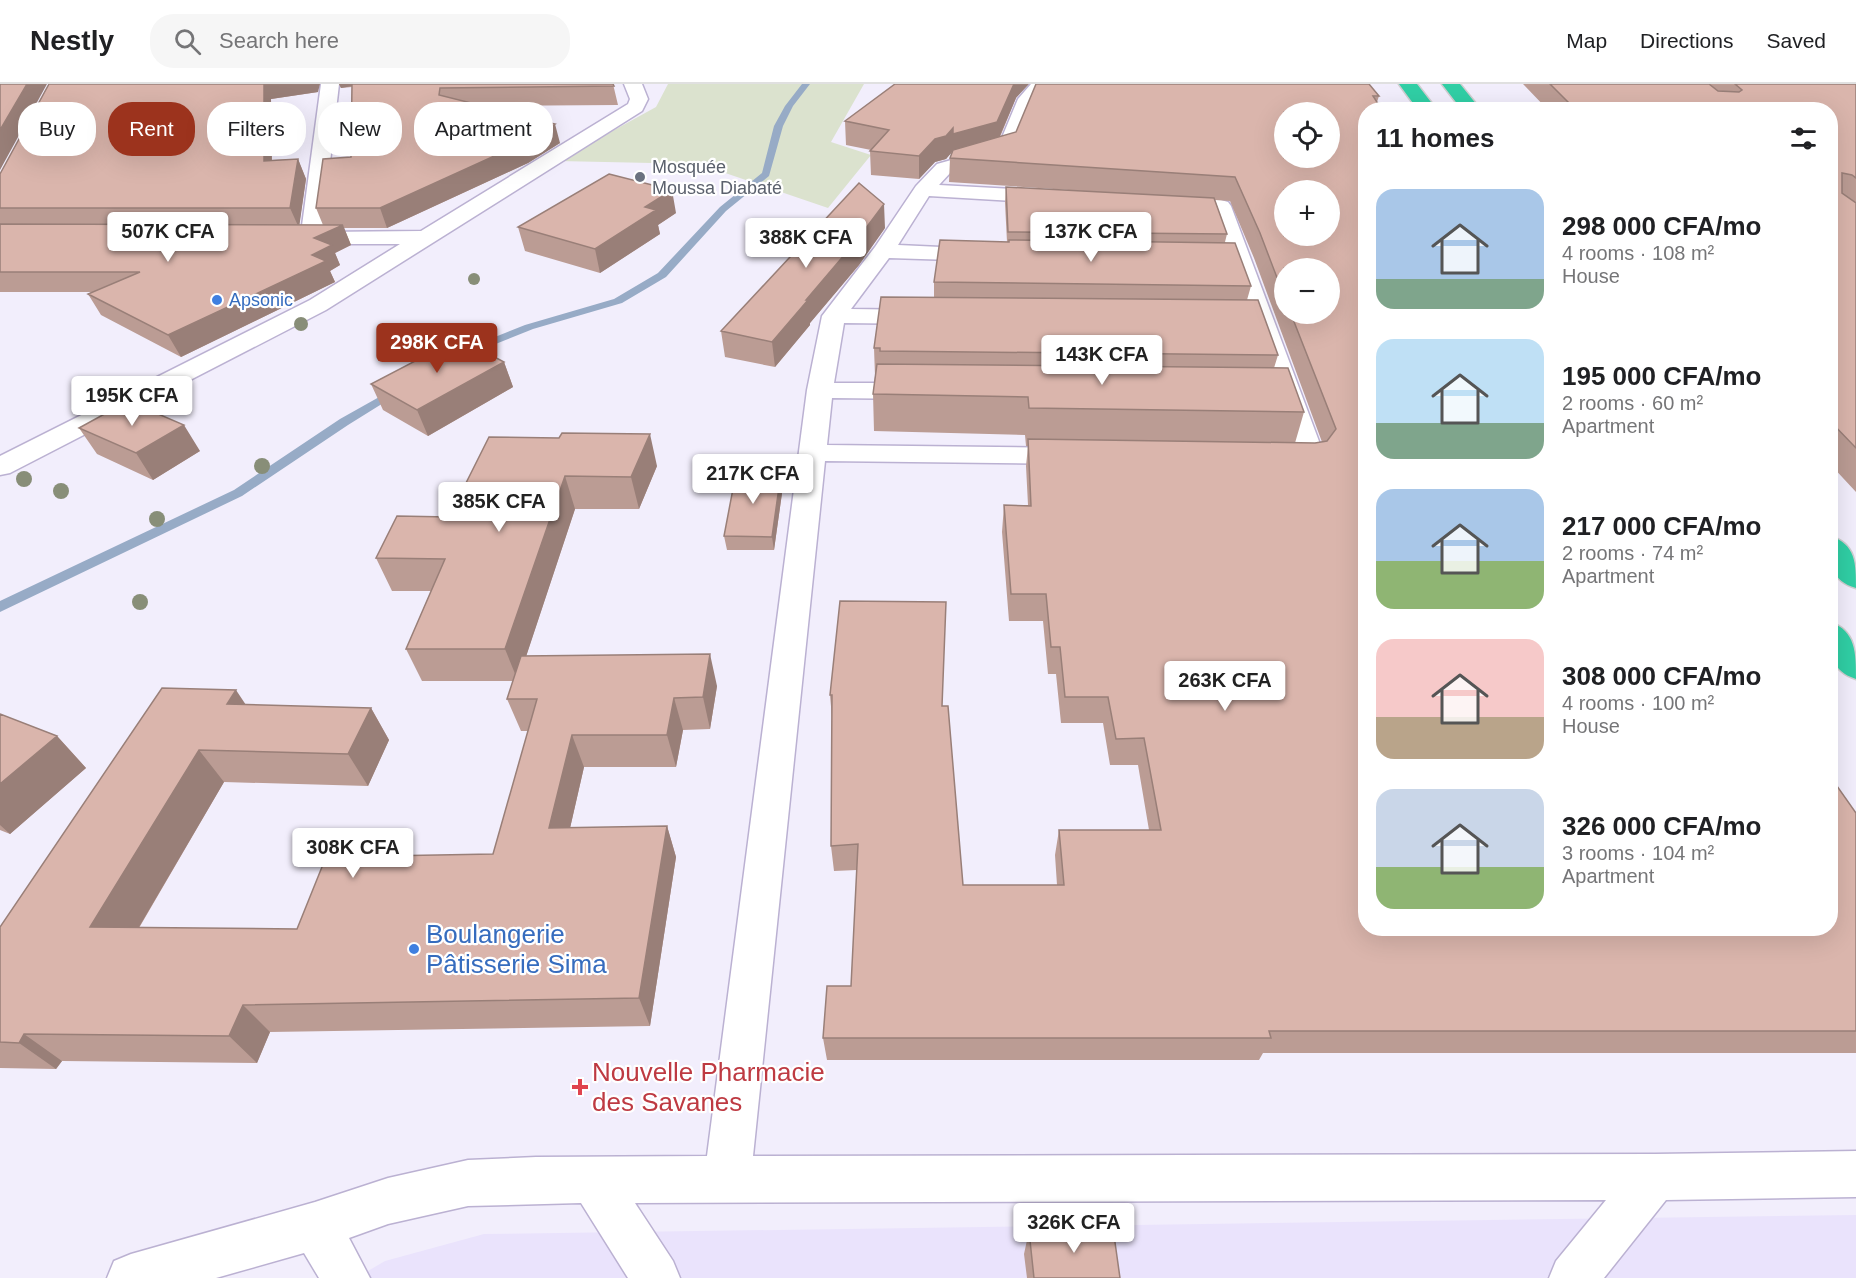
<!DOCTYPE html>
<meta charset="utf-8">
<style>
:root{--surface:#fff;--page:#f6f6f6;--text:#202124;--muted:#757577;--line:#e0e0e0;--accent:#9c331d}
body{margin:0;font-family:Arial,sans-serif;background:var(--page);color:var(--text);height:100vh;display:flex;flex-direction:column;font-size:22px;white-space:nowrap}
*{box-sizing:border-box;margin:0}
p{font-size:20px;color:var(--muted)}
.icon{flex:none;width:33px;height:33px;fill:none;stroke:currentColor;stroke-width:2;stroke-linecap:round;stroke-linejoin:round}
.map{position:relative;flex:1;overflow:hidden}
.side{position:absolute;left:1358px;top:18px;width:480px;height:834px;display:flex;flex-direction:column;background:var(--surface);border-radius:24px;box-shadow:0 6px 24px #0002}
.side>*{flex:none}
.guide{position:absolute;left:18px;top:18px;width:570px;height:54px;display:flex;gap:12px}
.controls{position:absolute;left:1274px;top:18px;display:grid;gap:12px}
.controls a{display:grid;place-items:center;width:66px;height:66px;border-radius:50%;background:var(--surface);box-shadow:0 6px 24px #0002;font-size:30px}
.price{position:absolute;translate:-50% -51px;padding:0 14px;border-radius:6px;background:#fff;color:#222;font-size:20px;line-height:39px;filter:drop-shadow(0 2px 3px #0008)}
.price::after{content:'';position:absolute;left:50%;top:36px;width:18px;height:14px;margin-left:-9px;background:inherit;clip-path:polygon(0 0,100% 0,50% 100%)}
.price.on{background:var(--accent);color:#fff}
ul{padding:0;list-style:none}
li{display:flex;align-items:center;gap:18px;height:150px;padding:0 18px}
li span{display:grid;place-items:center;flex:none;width:168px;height:120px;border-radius:18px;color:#555}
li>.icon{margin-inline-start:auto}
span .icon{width:72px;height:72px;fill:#fffc;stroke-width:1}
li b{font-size:26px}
h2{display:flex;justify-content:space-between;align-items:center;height:72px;padding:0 18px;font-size:26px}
.pill{padding:0 21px;border-radius:24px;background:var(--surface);box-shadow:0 6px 24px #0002;font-size:21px;line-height:54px}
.pill.on{background:var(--accent);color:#fff}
header{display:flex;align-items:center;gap:36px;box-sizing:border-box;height:84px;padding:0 30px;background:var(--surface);border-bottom:2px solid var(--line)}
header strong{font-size:28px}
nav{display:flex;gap:33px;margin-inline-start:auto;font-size:21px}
.search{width:420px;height:54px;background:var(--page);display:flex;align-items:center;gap:15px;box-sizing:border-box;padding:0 21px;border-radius:24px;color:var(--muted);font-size:22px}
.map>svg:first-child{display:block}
.built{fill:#eae3fc}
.green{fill:#dbe2ce}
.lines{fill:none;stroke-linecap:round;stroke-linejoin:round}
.stream{fill:#97abc6;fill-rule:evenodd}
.minor-casing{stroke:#bbb1d2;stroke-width:3}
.highway-casing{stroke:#cfced0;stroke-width:3}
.minor{fill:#fff;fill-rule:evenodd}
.highway{fill:#30cfa5;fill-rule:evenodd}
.tree{fill:#888e78}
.wall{fill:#bb9c94;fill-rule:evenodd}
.shaded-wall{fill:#997f78}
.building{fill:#dab5ac;stroke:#997f78;stroke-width:1.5;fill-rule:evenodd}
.worship-dot{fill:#6b7280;stroke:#fff;stroke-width:2}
.shop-dot{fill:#3f7fe0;stroke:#fff;stroke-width:2}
.health-dot{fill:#e0444e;stroke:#fff;stroke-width:2}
.labels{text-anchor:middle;stroke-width:4.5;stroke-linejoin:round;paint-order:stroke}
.far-worship-label{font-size:18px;fill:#5b616d;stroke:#fff;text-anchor:start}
.far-shop-label{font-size:18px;fill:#366cbe;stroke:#fff;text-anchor:start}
.near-shop-label{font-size:26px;fill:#366cbe;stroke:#fff;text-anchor:start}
.near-health-label{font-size:26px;fill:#be3a42;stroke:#fff;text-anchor:start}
</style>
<header>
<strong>Nestly</strong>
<div class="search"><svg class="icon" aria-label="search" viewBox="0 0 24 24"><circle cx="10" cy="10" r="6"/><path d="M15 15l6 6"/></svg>Search here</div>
<nav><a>Map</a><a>Directions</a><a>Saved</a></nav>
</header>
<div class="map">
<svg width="1856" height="1194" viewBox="0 0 1856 1194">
<rect width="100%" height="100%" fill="#f2eefc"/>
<!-- built -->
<path class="built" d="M 1856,1131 L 1856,1194 L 356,1194 L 385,1177 L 484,1150 Z"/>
<!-- green -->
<path class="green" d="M 668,0 L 864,0 L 831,58 L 871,71 L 828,124 L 699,80 L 558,77 L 656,23 Z"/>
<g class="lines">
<!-- stream -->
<path class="stream" d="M 802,0 L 810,0 L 793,22 L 783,42 L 769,92 L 726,127 L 666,193 L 622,219 L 533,245 L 463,273 L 455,273 L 455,269 L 525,241 L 614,215 L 658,189 L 720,123 L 762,89 L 774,42 L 785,22 Z
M 397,303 L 403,306 L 401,308 L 348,341 L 242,412 L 0,528 L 0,517 L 234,406 L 340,335 Z"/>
<defs>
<path id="minor" d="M 321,0 L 339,0 L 322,148 L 421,147 L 628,20 L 630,15 L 624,0 L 642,0 L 648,15 L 642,27 L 326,226 L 10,389 L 0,391 L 0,372 L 310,216 L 400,160 L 305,160 L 298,158 L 294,154 L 301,149 Z
M 1031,0 L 1049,0 L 1035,16 L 1013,71 L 951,88 L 939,101 L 1050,107 L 1057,109 L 1060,113 L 1057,117 L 1050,119 L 929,112 L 898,161 L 984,165 L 992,166 L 995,171 L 992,176 L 984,177 L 889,174 L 851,225 L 924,226 L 932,228 L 936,233 L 932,238 L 924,240 L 844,239 L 834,299 L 918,299 L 927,302 L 931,307 L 927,312 L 918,315 L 832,314 L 827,361 L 1071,364 L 1081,366 L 1084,372 L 1081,378 L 1071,380 L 825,377 L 753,1072 L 1655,1070 L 1856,1067 L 1856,1113 L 1666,1116 L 1604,1194 L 1549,1194 L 1556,1177 L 1606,1116 L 635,1119 L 673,1177 L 680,1194 L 628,1194 L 581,1119 L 468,1122 L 388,1140 L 349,1154 L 370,1194 L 319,1194 L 304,1169 L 216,1194 L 107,1194 L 114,1177 L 131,1170 L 315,1118 L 388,1094 L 468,1076 L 536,1073 L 707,1072 L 807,306 L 822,232 L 875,163 L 916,102 L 937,80 L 998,63 L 1018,15 Z
M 1173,113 L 1221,116 L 1228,118 L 1231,122 L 1323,368 L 1325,373 C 1313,389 1289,385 1271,381 L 1267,375 L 1271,369 L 1296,367 L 1213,128 L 1166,123 L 1163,119 L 1166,115 Z"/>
<path id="highway" d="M 1399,0 L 1417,0 L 1437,26 L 1418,26 Z
M 1442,0 L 1460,0 L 1481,26 L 1462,26 Z
M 1830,452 C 1856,460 1856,480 1856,504 C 1828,496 1830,476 1830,452 Z
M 1830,538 C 1856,547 1856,569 1856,595 C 1827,586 1830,563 1830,538 Z"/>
</defs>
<!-- minor casing -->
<use href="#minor" class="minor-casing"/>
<!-- highway casing -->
<use href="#highway" class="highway-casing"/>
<!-- minor -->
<use href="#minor" class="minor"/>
<!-- highway -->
<use href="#highway" class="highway"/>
</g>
<!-- trees -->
<g class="tree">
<circle cx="474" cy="195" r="6"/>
<circle cx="301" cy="240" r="7"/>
<circle cx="420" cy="258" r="7"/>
<circle cx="262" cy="382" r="8"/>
<circle cx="24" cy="395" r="8"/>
<circle cx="61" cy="407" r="8"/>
<circle cx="157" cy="435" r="8"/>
<circle cx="140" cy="518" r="8"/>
</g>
<!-- wall -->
<path class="wall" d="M 49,0 L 318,8 L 271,15 L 272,76 L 298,75 L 306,95 L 299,141 L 323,141 L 316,124 L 351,73 L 352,3 L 341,4 L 339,0 L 613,0 L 618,21 L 483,22 L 560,59 L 528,79 L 387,144 L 344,144 L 351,161 L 335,169 L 340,181 L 330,187 L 335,198 L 181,273 L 101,231 L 88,210 L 92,208 L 0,208 L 0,90 Z
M 1523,0 L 1856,0 L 1856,408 L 1830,380 L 1830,26 L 1548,26 Z
M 1379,12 L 1377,18 L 1365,844 L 1856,729 L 1856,969 L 1263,969 L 1259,976 L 827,976 L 823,954 L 851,902 L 857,786 L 834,787 L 831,762 L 832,634 L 830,611 L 943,622 L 963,801 L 1057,801 L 1055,771 L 1059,746 L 1149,746 L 1138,681 L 1110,681 L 1103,639 L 1061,639 L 1056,590 L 1048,590 L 1043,537 L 1009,537 L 1002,448 L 1004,421 L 1028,421 L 1026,382 L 1028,362 L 1026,362 L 1025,351 L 874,347 L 873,310 L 875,292 L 874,264 L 934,214 L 934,198 L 1007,158 L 1005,119 L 1006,103 L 1084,107 L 949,98 L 950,74 L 952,68 L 946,75 L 935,78 L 919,95 L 871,91 L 870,67 L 871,66 L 846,61 L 845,37 L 1016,14 L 1000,53 ZM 1215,116 L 1230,117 L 1254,174 L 1322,358 L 1315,359 L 1295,359 L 1304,328 L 1274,284 L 1278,271 L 1247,216 L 1251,202 L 1225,158 L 1227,150 ZM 1284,184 L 1329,230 L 1284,230 Z
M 676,129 L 658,141 L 660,150 L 600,189 L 525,167 L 518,143 Z
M 885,144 L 859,181 L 810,239 L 810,241 L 775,283 L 725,273 L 721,247 Z
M 504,278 L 513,303 L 428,352 L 383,326 L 371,300 Z
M 79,344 L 200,367 L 153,396 L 97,370 Z
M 489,353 L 657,382 L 639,425 L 575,425 L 526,572 L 717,602 L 710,645 L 683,646 L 676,683 L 584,683 L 570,744 L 667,742 L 676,773 L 650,942 L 270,948 L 257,979 L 62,977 L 56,985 L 0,984 L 0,843 L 246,621 L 371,624 L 389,656 L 368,702 L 224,698 L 139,844 L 297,845 L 493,770 L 528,647 L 521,647 L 507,615 L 513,597 L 422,597 L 406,565 L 431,507 L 392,507 L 376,474 L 449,433 Z
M 781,389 L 783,402 L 774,466 L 727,466 L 724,452 Z
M 0,630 L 57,652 L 86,684 L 10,750 L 0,746 Z
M 1029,1147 L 1120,1194 L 1027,1194 L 1024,1170 Z"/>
<!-- shaded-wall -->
<path class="shaded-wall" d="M 27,0 L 47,0 L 0,86 L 0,46 Z
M 264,0 L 320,0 L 318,8 L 271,15 L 272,96 L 264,77 Z
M 339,0 L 358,0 L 358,1 L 341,4 Z
M 1014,0 L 1029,0 L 1016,14 L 996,61 L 952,68 L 946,75 L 935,78 L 919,95 L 919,72 L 935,55 L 953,44 Z
M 555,40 L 560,59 L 528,79 L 387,144 L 380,124 Z
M 298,75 L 306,95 L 299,144 L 290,124 Z
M 672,106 L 676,129 L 658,141 L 660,150 L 600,189 L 595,165 L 645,123 Z
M 884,120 L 885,144 L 859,181 L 810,239 L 810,241 L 775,283 L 772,258 Z
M 343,141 L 351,161 L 335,169 L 340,181 L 330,187 L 335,198 L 181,273 L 168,251 L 312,171 L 314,154 Z
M 504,278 L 513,303 L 428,352 L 417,326 Z
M 184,341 L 200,367 L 153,396 L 136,369 Z
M 650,350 L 657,382 L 639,425 L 631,393 Z
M 781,389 L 783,402 L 774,466 L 772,453 Z
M 565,392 L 575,425 L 518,597 L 505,565 Z
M 710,570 L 717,602 L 710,645 L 703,613 Z
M 236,606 L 258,639 L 227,620 Z
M 674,614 L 683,646 L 676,683 L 667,651 Z
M 371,624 L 389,656 L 368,702 L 348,670 Z
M 572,651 L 584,683 L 563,775 L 549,744 Z
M 57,652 L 86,684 L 10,750 L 0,741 L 0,700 Z
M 199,666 L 224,698 L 122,872 L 90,843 Z
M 667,742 L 676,773 L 650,942 L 639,914 Z
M 243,921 L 270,948 L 257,979 L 229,952 Z
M 24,950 L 62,977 L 56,985 L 19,959 Z"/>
<!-- building -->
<path class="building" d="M 0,0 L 27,0 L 0,46 Z
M 49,0 L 264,0 L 264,77 L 298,75 L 290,124 L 0,124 L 0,90 Z
M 352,0 L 613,0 L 614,2 L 440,4 L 439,11 L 555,40 L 523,59 L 380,124 L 316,124 L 323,75 L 351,73 Z
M 895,0 L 1014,0 L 997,38 L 953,50 L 953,44 L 946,52 L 935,55 L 919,72 L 870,67 L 889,46 L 845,37 Z
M 1036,0 L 1369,0 L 1379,12 L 1373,12 L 1382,26 L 1365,26 L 1365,844 L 1830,844 L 1830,692 L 1856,729 L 1856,947 L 1269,947 L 1271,954 L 823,954 L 827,902 L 851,902 L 858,760 L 831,762 L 832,611 L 830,611 L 840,517 L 946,518 L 942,622 L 948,622 L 963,801 L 1064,801 L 1059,746 L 1161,746 L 1144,654 L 1116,655 L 1108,613 L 1065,613 L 1060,563 L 1051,563 L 1046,510 L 1011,510 L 1004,421 L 1031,422 L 1028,355 L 1315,359 L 1327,357 L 1336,345 L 1291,230 L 1329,230 L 1329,184 L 1284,184 L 1284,212 L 1260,149 L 1235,93 L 950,74 L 953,66 L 1016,48 ZM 1284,28 L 1329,28 L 1329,74 L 1284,74 ZM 1284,106 L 1329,106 L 1329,152 L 1284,152 Z
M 1550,0 L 1709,0 L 1718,7 L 1739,8 L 1742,6 L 1735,0 L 1856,0 L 1856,94 L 1852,91 L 1842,89 L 1842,109 L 1856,119 L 1856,364 L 1830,337 L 1830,26 L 1576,26 Z
M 609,90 L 672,106 L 645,123 L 656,126 L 595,165 L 518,143 Z
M 859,99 L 884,120 L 857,156 L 806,216 L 808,216 L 772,258 L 721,247 Z
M 1006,103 L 1214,114 L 1227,150 L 1008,148 Z
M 0,140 L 343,141 L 314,154 L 332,161 L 312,171 L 326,177 L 168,251 L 88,210 L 140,188 L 0,188 Z
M 940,156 L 1009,158 L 1009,156 L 1235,159 L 1251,202 L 934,198 Z
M 881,213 L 1258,216 L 1278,271 L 880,267 L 880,264 L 874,264 Z
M 459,254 L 504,278 L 417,326 L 371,300 Z
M 877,280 L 1288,284 L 1304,328 L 1029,324 L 1028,313 L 873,310 Z
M 128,317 L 184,341 L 136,369 L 79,344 Z
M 562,349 L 650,350 L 631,393 L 565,392 L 505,565 L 406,565 L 445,475 L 376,474 L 397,432 L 449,433 L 489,353 L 559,354 Z
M 736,389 L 781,389 L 772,453 L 724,452 Z
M 710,570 L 703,613 L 674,614 L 667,651 L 572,651 L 549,744 L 667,742 L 639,914 L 243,921 L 229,952 L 24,950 L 19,959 L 0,958 L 0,843 L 162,604 L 236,606 L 227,620 L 371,624 L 348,670 L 199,666 L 90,843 L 297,845 L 326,773 L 493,770 L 537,615 L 507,615 L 521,572 Z
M 0,630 L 57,652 L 0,700 Z
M 1113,1144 L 1120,1194 L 1034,1194 L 1029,1147 Z"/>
<!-- markers -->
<circle class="worship-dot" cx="640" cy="93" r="6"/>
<g class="shop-dot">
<circle cx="217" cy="216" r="6"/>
<circle cx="414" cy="865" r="6"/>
</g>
<path class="health-dot" d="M577 994h6v6h6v6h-6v6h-6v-6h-6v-6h6z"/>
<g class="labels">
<!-- far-worship labels -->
<g class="far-worship-label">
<text x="652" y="89">Mosquée<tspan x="652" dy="21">Moussa Diabaté</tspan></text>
</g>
<!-- far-shop labels -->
<g class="far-shop-label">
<text x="229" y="222">Apsonic</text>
</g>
<!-- near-shop labels -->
<g class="near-shop-label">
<text x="426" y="859">Boulangerie<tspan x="426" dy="30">Pâtisserie Sima</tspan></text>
</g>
<!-- near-health labels -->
<g class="near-health-label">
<text x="592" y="997">Nouvelle Pharmacie<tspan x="592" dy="30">des Savanes</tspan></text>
</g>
</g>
</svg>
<div class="controls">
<a><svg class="icon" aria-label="locate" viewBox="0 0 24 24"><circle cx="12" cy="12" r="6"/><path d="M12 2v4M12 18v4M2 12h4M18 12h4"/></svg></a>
<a>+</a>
<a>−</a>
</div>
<b class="price" style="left:168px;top:179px">507K CFA</b>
<b class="price" style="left:1091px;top:179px">137K CFA</b>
<b class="price" style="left:806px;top:185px">388K CFA</b>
<b class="price on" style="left:437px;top:290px">298K CFA</b>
<b class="price" style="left:1102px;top:302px">143K CFA</b>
<b class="price" style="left:132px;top:343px">195K CFA</b>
<b class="price" style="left:753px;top:421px">217K CFA</b>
<b class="price" style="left:499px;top:449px">385K CFA</b>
<b class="price" style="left:1225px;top:628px">263K CFA</b>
<b class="price" style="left:353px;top:795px">308K CFA</b>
<b class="price" style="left:1074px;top:1170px">326K CFA</b>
<div class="guide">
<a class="pill">Buy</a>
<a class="pill on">Rent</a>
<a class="pill">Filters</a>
<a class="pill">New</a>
<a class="pill">Apartment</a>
</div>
<section class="side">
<h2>11 homes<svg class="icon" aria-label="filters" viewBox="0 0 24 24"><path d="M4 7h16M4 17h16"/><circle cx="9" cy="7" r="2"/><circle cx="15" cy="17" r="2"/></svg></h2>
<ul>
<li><span style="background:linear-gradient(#a9c7e8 75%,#7fa58c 0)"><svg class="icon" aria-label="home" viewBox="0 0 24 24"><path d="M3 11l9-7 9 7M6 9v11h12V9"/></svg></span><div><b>298 000 CFA/mo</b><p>4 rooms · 108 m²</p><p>House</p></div></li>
<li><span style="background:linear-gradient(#bfe0f5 70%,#7fa58c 0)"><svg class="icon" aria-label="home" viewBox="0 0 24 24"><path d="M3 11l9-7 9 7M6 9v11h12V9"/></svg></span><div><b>195 000 CFA/mo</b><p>2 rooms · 60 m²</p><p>Apartment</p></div></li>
<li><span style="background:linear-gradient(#a9c7e8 60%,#8fb573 0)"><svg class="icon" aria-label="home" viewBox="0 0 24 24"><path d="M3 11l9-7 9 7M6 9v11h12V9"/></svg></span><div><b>217 000 CFA/mo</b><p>2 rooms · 74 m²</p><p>Apartment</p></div></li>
<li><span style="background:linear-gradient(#f6c9c9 65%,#b9a48a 0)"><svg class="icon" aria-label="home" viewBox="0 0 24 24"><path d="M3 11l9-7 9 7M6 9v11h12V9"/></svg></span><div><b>308 000 CFA/mo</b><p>4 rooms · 100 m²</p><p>House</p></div></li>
<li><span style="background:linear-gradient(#c9d6e8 65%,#8fb573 0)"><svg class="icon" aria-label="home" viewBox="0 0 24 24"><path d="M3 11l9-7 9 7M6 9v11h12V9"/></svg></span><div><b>326 000 CFA/mo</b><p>3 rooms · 104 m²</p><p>Apartment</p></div></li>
</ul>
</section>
</div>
